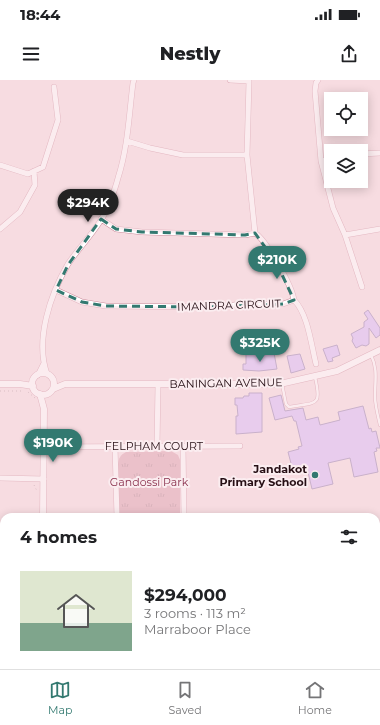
<!DOCTYPE html>
<meta charset="utf-8">
<style>
:root{--surface:#fff;--page:#f2f2f2;--text:#202124;--muted:#757577;--line:#e0e0e0;--accent:#337970}
body{margin:0;font-family:Montserrat,sans-serif;background:var(--page);color:var(--text);height:100vh;display:flex;flex-direction:column;font-size:15px;white-space:nowrap}
*{box-sizing:border-box;margin:0}
p{font-size:13px;color:var(--muted)}
.icon{flex:none;width:22px;height:22px;fill:none;stroke:currentColor;stroke-width:2;stroke-linecap:round;stroke-linejoin:round}
.map{position:relative;flex:1;overflow:hidden}
.panel{position:absolute;left:0px;top:433px;width:380px;height:156px;display:flex;flex-direction:column;background:var(--surface);border-radius:12px 12px 0 0;box-shadow:0 2px 10px #0003}
.panel>*{flex:none}
.fabs{position:absolute;left:324px;top:12px;display:grid;gap:8px}
.fabs a{display:grid;place-items:center;width:44px;height:44px;border-radius:0px;background:var(--surface);box-shadow:0 2px 10px #0003;font-size:20px}
.price{position:absolute;translate:-50% -34px;padding:0 9px;border-radius:14px;background:var(--accent);color:#fff;font-size:13px;line-height:26px;filter:drop-shadow(0 1px 2px #0008)}
.price::after{content:'';position:absolute;left:50%;top:24px;width:12px;height:9px;margin-left:-6px;background:inherit;clip-path:polygon(0 0,100% 0,50% 100%)}
.price.active{background:#222;color:#fff}
ul{padding:0;list-style:none}
li{display:flex;align-items:center;gap:12px;height:100px;padding:0 20px}
li+li{border-top:1px solid var(--line)}
li span{display:grid;place-items:center;flex:none;width:112px;height:80px;border-radius:0px;color:#555}
li>.icon{margin-inline-start:auto}
span .icon{width:48px;height:48px;fill:#fffc;stroke-width:1}
li b{font-size:17px}
h2{display:flex;justify-content:space-between;align-items:center;height:48px;padding:0 20px;font-size:17px}
.status{display:flex;justify-content:space-between;align-items:center;height:28px;padding:0 20px;background:var(--surface);direction:ltr}
.status svg{height:11px;fill:currentColor}
header{display:flex;justify-content:space-between;align-items:center;height:52px;padding:0 20px;background:var(--surface);font-size:18px;font-weight:800}
.menu{display:flex;justify-content:space-around;align-items:center;height:56px;border-top:1px solid var(--line);background:var(--surface);font-size:11px;color:var(--muted)}
.menu a{display:grid;justify-items:center;gap:2px}
.menu .active{color:var(--accent)}
.map>svg:first-child{display:block}
.grass{fill:url(#grass-tufts)}
.forest{fill:url(#forest-crowns)}
.building{fill:#d5b9fb;stroke:#917cae}
.lines{fill:none;stroke-linecap:round;stroke-linejoin:round}
.service-casing{stroke:#cb8c9b;stroke-width:3.5}
.minor-casing{stroke:#cb8c9b;stroke-width:6}
.tertiary-casing{stroke:#cb8c9b;stroke-width:7}
.secondary-casing{stroke:#cb8c9b;stroke-width:8}
.path{stroke:#b1989d;stroke-width:1;stroke-dasharray:1 3;stroke-linecap:butt}
.service{stroke:#fff;stroke-width:2.5}
.minor{stroke:#fff;stroke-width:5}
.tertiary{stroke:#fff;stroke-width:6}
.secondary{stroke:#fff;stroke-width:7}
.marked{fill:none;stroke:#337970;stroke-width:3;stroke-dasharray:8 5;stroke-linejoin:round}
.poi-dot{fill:#337970;stroke:#fbedf0;stroke-width:1.5}
.labels{text-anchor:middle;stroke-width:4;stroke-linejoin:round;paint-order:stroke}
.street-label{font-size:11px;fill:#260f15;stroke:#fbedf0}
.poi-label{font-size:11px;font-weight:bold;fill:#260f15;stroke:#fbedf0;text-anchor:end}
.park-label{font-size:11px;fill:#892f4c;stroke:#fbedf0}
</style>
<div class="status"><b>18:44</b><svg viewBox="0 0 49 12"><path d="M0 12V9h3v3zM5 12V6h3v6zM10 12V3h3v9zM15 12V0h3v12zM26 1h20v11H26zM47 4h2v5h-2z"/></svg></div>
<header><svg class="icon" aria-label="menu" viewBox="0 0 24 24"><path d="M4 6h16M4 12h16M4 18h16"/></svg>Nestly<svg class="icon" aria-label="share" viewBox="0 0 24 24"><path d="M12 15V3M7 8l5-5 5 5M5 13v7h14v-7"/></svg></header>
<div class="map">
<svg width="380" height="589" viewBox="0 0 380 589">
<defs>
<pattern id="grass-tufts" width="24" height="20" patternUnits="userSpaceOnUse"><rect width="24" height="20" fill="#dca0ae"/><path d="M3 7l-1-3M5 7V3M7 7l1-3M15 17l-1-3M17 17v-4M19 17l1-3" fill="none" stroke="#b2818c"/></pattern>
<pattern id="forest-crowns" width="20" height="18" patternUnits="userSpaceOnUse"><rect width="20" height="18" fill="#dca0ae"/><path d="M2 6a3 3 0 1 1 6 0M12 15a3 3 0 1 1 6 0" fill="none" stroke="#b2818c"/></pattern>
</defs>
<rect width="100%" height="100%" fill="#f7dce1"/>
<!-- grass -->
<path class="grass" d="M 171,371 L 178,375 L 180,380 L 180,434 L 119,434 L 118,384 C 119,378 120,375 126,372 Z"/>
<!-- forest -->
<path class="forest" d="M 4,529 L 4,585 L 33,585 L 33,589 L 0,589 L 0,530 Z"/>
<!-- building -->
<path class="building" d="M 368,230 L 380,248 L 380,255 L 376,258 L 369,248 L 369,264 L 366,266 L 362,265 L 356,268 L 352,261 L 353,258 L 351,254 L 364,247 L 364,242 L 368,239 L 364,233 Z
M 337,265 L 340,275 L 332,278 L 333,281 L 328,282 L 323,269 Z
M 274,273 L 277,289 L 259,291 L 243,290 L 243,284 L 246,284 L 246,274 L 258,274 L 258,276 Z
M 300,274 L 305,289 L 291,293 L 287,276 Z
M 249,313 L 262,313 L 262,352 L 236,354 L 236,336 L 238,336 L 237,325 L 235,325 L 235,318 L 243,318 L 244,316 L 249,316 Z
M 281,315 L 285,331 L 303,328 L 306,340 L 318,337 L 320,345 L 340,340 L 338,332 L 363,326 L 369,349 L 371,348 L 372,352 L 376,351 L 380,368 L 376,368 L 377,371 L 374,372 L 378,392 L 354,397 L 350,378 L 328,383 L 333,404 L 312,409 L 307,388 L 303,389 L 302,387 L 298,388 L 297,386 L 292,387 L 288,372 L 299,369 L 298,367 L 302,366 L 296,341 L 294,341 L 292,336 L 275,340 L 269,318 Z"/>
<g class="lines">
<defs>
<path id="service" d="M 371,275 C 378,289 375,301 375,316 C 375,326 378,336 380,345
M 282,304 L 286,324 L 289,327 C 317,322 322,327 315,297"/>
<path id="minor" d="M 230,0 L 249,1 L 247,75
M 318,0 L 316,3 L 315,11 L 321,81 L 333,128 L 345,155 L 380,149
M 361,74 L 380,73
M 321,81 L 331,79
M 0,85 L 28,94 L 43,87 L 58,40 L 54,7
M 101,139 L 116,149 L 142,152 L 245,155 L 255,153
M 0,149 L 20,132 L 35,105 L 34,91
M 345,155 L 362,207
M 56,210 L 82,222 L 106,226 L 208,227 L 246,224 L 283,224 L 294,220 C 292,206 267,161 255,153 L 247,75 L 183,75 L 150,68 L 127,61
M 294,220 C 308,234 311,264 316,284
M 47,294 C 35,260 50,215 68,184 C 78,169 91,156 101,140 C 107,131 115,110 118,98 C 128,67 129,35 133,3 L 134,0
M 38,295 L 44,283
M 115,366 L 117,437
M 157,366 L 158,305
M 183,366 L 184,437
M 44,367 L 240,366
M 0,398 L 44,399
M 376,561 L 380,562
M 221,585 L 221,589
M 296,585 L 296,589
M 363,585 L 363,589
M 109,589 L 110,585"/>
<path id="tertiary" d="M32 304a11 11 0 1 1 22 0a11 11 0 1 1-22 0Z
M 0,304 L 20,304 L 33,306
M 53,309 L 65,304 L 280,304 L 337,291 L 380,270
M 40,314 L 44,329 L 43,437"/>
<path id="secondary" d="M 376,504 L 380,505
M 0,511 L 4,510
M 376,514 L 380,515
M 0,521 L 4,520"/>
</defs>
<!-- service casing -->
<use href="#service" class="service-casing"/>
<!-- minor casing -->
<use href="#minor" class="minor-casing"/>
<!-- tertiary casing -->
<use href="#tertiary" class="tertiary-casing"/>
<!-- secondary casing -->
<use href="#secondary" class="secondary-casing"/>
<!-- path -->
<path class="path" d="M 0,311 L 21,311
M 28,312 L 35,318
M 34,405 L 37,411
M 376,461 L 380,461
M 0,477 L 4,479"/>
<!-- service -->
<use href="#service" class="service"/>
<!-- minor -->
<use href="#minor" class="minor"/>
<!-- tertiary -->
<use href="#tertiary" class="tertiary"/>
<!-- secondary -->
<use href="#secondary" class="secondary"/>
</g>
<!-- marked area -->
<path d="M0 0H380V589H0ZM 101,139 L 116,149 L 142,152 L 245,155 L 255,153 L 277,184 L 294,220 L 283,224 L 208,227 L 106,226 L 82,222 L 56,210 L 68,185 Z" fill="#f7dce1" fill-opacity=".55" fill-rule="evenodd"/>
<path class="marked" d="M 101,139 L 116,149 L 142,152 L 245,155 L 255,153 L 277,184 L 294,220 L 283,224 L 208,227 L 106,226 L 82,222 L 56,210 L 68,185 Z"/>
<!-- markers -->
<circle class="poi-dot" cx="315" cy="395" r="4"/>
<g class="labels">
<!-- street labels -->
<g class="street-label">
<text transform="translate(229 225) rotate(-2)" y="4">IMANDRA CIRCUIT</text>
<text transform="translate(226 303) rotate(-1)" y="4">BANINGAN AVENUE</text>
<text x="154" y="370">FELPHAM COURT</text>
</g>
<!-- poi labels -->
<g class="poi-label">
<text x="307" y="393">Jandakot<tspan x="307" dy="13">Primary School</tspan></text>
</g>
<!-- park labels -->
<g class="park-label">
<text x="149" y="406">Gandossi Park</text>
</g>
</g>
</svg>
<div class="fabs">
<a><svg class="icon" aria-label="locate" viewBox="0 0 24 24"><circle cx="12" cy="12" r="6"/><path d="M12 2v4M12 18v4M2 12h4M18 12h4"/></svg></a>
<a><svg class="icon" aria-label="layers" viewBox="0 0 24 24"><path d="M12 4l9 5-9 5-9-5zM3 14l9 5 9-5"/></svg></a>
</div>
<b class="price active" style="left:88px;top:143px">$294K</b>
<b class="price" style="left:277px;top:200px">$210K</b>
<b class="price" style="left:260px;top:283px">$325K</b>
<b class="price" style="left:53px;top:383px">$190K</b>
<section class="panel">
<h2>4 homes<svg class="icon" aria-label="filters" viewBox="0 0 24 24"><path d="M4 7h16M4 17h16"/><circle cx="9" cy="7" r="2"/><circle cx="15" cy="17" r="2"/></svg></h2>
<ul>
<li><span style="background:linear-gradient(#dfe7d0 65%,#7fa58c 0)"><svg class="icon" aria-label="home" viewBox="0 0 24 24"><path d="M3 11l9-7 9 7M6 9v11h12V9"/></svg></span><div><b>$294,000</b><p>3 rooms · 113 m²</p><p>Marraboor Place</p></div></li>
</ul>
</section>
</div>
<nav class="menu">
<a class="active"><svg class="icon" aria-label="map" viewBox="0 0 24 24"><path d="M3 6l6-2 6 2 6-2v14l-6 2-6-2-6 2zM9 4v14M15 6v14"/></svg>Map</a>
<a><svg class="icon" aria-label="saved" viewBox="0 0 24 24"><path d="M7 4h10v16l-5-4-5 4z"/></svg>Saved</a>
<a><svg class="icon" aria-label="home" viewBox="0 0 24 24"><path d="M3 11l9-7 9 7M6 9v11h12V9"/></svg>Home</a>
</nav>
